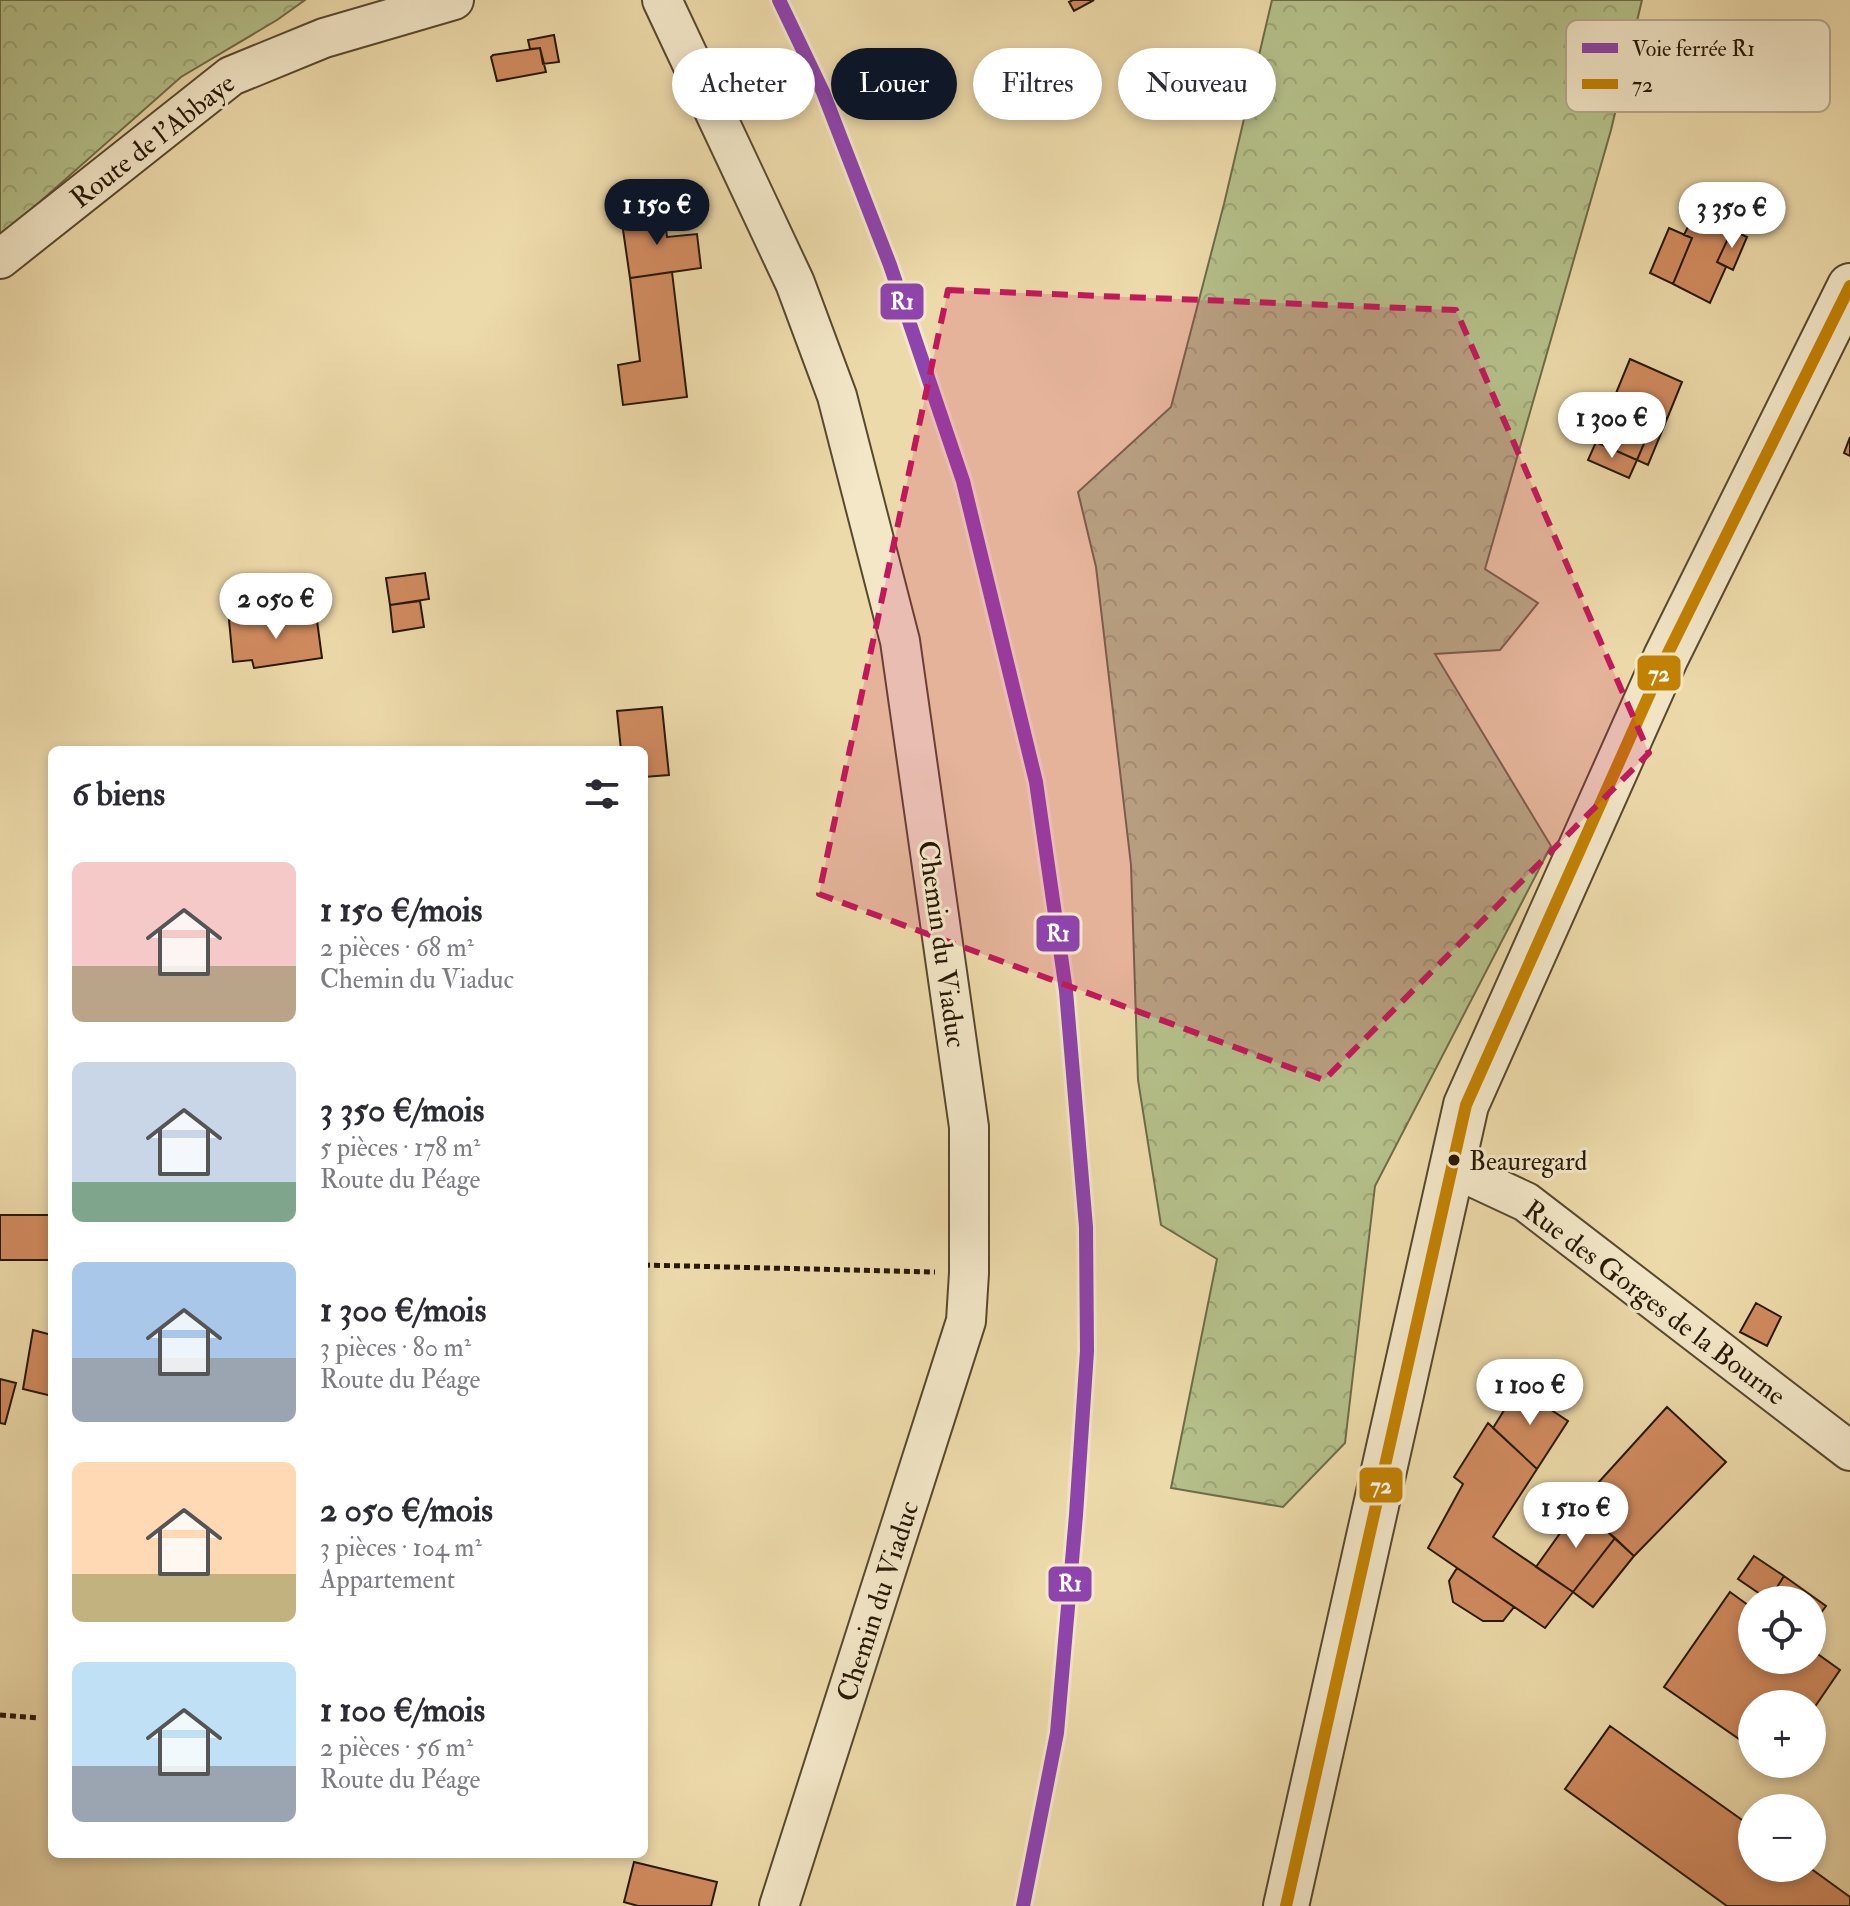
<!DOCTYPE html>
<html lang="fr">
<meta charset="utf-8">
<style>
:root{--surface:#fff;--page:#f2f2f3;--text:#2b2b33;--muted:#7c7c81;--accent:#111827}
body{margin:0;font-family:"IM FELL Double Pica",serif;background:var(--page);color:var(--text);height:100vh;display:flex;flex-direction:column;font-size:30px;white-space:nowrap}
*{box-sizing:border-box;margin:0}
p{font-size:26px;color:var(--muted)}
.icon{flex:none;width:44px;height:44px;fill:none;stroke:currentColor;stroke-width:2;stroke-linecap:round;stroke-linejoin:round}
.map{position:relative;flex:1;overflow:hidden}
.panel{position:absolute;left:48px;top:746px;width:600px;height:1112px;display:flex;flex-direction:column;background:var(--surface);border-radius:12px;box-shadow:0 4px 12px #0003}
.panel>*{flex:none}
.hud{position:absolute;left:672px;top:48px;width:760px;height:72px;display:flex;gap:16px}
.buttons{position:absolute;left:1738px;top:1586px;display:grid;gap:16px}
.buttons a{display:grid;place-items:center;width:88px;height:88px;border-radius:50%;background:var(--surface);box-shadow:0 4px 12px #0003;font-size:40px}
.price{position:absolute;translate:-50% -68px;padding:0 18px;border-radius:28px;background:#fff;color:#222;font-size:26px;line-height:52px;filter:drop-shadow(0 2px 4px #0008)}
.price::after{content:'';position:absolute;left:50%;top:48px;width:24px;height:18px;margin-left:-12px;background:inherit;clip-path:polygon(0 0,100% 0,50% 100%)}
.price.selected{background:var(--accent);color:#fff}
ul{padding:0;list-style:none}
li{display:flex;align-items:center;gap:24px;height:200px;padding:0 24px}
li span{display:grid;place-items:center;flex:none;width:224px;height:160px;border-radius:12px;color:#555}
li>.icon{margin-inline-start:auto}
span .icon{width:96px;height:96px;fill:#fffc;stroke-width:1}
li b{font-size:34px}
h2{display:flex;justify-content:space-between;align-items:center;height:96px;padding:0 24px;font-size:34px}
.chip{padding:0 28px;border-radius:36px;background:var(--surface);box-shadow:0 4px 12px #0003;font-size:28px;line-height:72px}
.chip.selected{background:var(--accent);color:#fff}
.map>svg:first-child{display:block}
.forest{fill:url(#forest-crowns);stroke:#6e6c48;stroke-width:2}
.building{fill:#d18b5f;stroke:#271805;stroke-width:2}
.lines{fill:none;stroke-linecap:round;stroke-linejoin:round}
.minor-casing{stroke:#58482e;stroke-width:42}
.tertiary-casing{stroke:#58482e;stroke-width:48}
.path{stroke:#271805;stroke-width:5;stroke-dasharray:6 4;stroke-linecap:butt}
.minor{stroke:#f3e7c8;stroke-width:38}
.tertiary{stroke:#f3e7c8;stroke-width:44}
.bus-1-casing{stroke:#f3e7c8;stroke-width:18}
.bus-1{stroke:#c38201;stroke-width:12}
.rail-1-casing{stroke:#f3e7c8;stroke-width:20}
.rail-1{stroke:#8e44ad;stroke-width:14}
.marked{fill:#c2185b;fill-opacity:0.2;stroke:#c2185b;stroke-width:6;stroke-dasharray:16 10;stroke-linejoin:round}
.bus-dot{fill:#271805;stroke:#f3e7c8;stroke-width:3}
.labels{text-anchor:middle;stroke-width:6;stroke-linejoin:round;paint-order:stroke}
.bus-label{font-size:26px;fill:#271805;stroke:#f3e7c8;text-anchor:start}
.street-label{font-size:28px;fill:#271805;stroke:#f3e7c8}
.key{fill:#f3e7c8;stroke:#b6a98e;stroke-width:2}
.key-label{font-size:22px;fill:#271805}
.line-badge{stroke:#f3e7c8;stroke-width:3}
.badge-label{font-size:22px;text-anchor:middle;font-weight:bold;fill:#fff}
</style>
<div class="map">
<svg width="1850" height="1906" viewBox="0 0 1850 1906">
<defs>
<pattern id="forest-crowns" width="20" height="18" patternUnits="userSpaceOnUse" patternTransform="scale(2)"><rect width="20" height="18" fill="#b5c08a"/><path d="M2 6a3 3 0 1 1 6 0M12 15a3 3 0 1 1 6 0" fill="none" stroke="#9ca476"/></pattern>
</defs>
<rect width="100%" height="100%" fill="#eddaaa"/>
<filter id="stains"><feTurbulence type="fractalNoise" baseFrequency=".0025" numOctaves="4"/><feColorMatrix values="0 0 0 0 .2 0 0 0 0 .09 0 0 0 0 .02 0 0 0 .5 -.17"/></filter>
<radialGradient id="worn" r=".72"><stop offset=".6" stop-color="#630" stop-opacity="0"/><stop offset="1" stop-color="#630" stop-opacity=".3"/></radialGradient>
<!-- forest -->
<path class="forest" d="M 0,0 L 305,0 L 277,20 L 181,77 L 0,237 Z
M 1272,0 L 1642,0 L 1611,130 L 1485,569 L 1538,603 L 1500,650 L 1435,654 L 1551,846 L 1375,1186 L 1345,1443 L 1283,1507 L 1171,1488 L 1217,1259 L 1161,1225 L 1138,1080 L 1131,865 L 1096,567 L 1078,492 L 1171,407 L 1224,204 Z"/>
<!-- building -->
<path class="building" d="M 1073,0 L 1094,0 L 1074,11 L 1069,2 Z
M 554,35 L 559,62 L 543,64 L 540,48 L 530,49 L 528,40 Z
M 540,48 L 546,72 L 497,81 L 491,57 L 493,55 Z
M 664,212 L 667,237 L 697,234 L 701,268 L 630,278 L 621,216 Z
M 1695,212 L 1732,230 L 1717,262 L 1726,267 L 1710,303 L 1673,284 L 1692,238 L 1684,235 Z
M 1669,228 L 1692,238 L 1673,284 L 1650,273 Z
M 1732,230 L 1747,237 L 1733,270 L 1717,262 Z
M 672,272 L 687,397 L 623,405 L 618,365 L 640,361 L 630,278 Z
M 1630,359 L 1682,382 L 1667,419 L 1657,413 L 1637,460 L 1596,442 Z
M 1657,413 L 1667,419 L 1648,465 L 1637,460 Z
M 1850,437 L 1850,456 L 1844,453 Z
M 1596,442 L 1637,460 L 1629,478 L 1588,460 Z
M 425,573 L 429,599 L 390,605 L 386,578 Z
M 420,601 L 424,627 L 393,632 L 390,605 Z
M 316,613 L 322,658 L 254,668 L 252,660 L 233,662 L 229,620 L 249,617 L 250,624 Z
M 662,707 L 669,775 L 644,777 L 644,750 L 621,750 L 617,711 Z
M 0,1215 L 52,1215 L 52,1260 L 0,1260 Z
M 1756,1303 L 1781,1317 L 1767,1346 L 1740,1332 Z
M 33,1330 L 52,1335 L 52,1396 L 23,1389 Z
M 0,1379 L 16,1383 L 5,1424 L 0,1423 Z
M 1518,1388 L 1568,1421 L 1537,1469 L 1493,1428 Z
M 1667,1407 L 1726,1462 L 1634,1556 L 1578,1505 Z
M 1488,1423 L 1537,1469 L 1493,1537 L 1573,1592 L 1545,1628 L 1428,1548 L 1463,1484 L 1454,1477 Z
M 1578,1505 L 1615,1538 L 1573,1592 L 1536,1567 L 1578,1508 Z
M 1615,1538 L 1634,1556 L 1593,1607 L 1573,1592 Z
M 1754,1556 L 1784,1576 L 1769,1600 L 1738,1579 Z
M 1457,1568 L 1514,1607 L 1503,1621 L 1483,1621 L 1453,1602 L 1449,1581 Z
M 1784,1576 L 1826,1606 L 1815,1621 L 1812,1619 L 1812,1600 L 1785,1600 L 1774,1592 Z
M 1730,1592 L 1752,1608 L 1752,1660 L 1812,1660 L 1812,1650 L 1840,1670 L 1812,1711 L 1812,1704 L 1752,1704 L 1752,1748 L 1664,1687 Z
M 1610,1726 L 1752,1827 L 1752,1868 L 1810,1868 L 1850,1897 L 1850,1906 L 1727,1906 L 1565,1789 Z
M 634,1862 L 717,1882 L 711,1906 L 638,1906 L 624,1902 Z"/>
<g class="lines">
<defs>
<path id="minor" d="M 662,0 L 795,283 L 837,396 L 900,641 L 969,1127 L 969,1273 L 966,1321 L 779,1906
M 0,259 L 231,76 L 324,38 L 454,0
M 1451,1167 L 1526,1202 L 1850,1451"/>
<path id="tertiary" d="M 1286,1906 L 1466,1105 L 1666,657 L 1850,286"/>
</defs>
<!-- minor casing -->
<use href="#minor" class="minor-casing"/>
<!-- tertiary casing -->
<use href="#tertiary" class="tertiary-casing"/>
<!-- path -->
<path class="path" d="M 644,1265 L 935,1272
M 0,1715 L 39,1718"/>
<!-- minor -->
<use href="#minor" class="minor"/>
<!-- tertiary -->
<use href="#tertiary" class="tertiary"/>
<defs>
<path id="bus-1" d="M 1286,1906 L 1466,1105 L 1666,657 L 1850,286"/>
</defs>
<!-- bus-1 casing -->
<use href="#bus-1" class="bus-1-casing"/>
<!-- bus-1 -->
<use href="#bus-1" class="bus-1"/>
<defs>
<path id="rail-1" d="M 779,0 L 823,92 L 890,265 L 963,481 L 1036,782 L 1066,991 L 1086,1227 L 1087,1351 L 1076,1515 L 1057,1733 L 1023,1906"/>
</defs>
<!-- rail-1 casing -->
<use href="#rail-1" class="rail-1-casing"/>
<!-- rail-1 -->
<use href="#rail-1" class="rail-1"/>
</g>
<!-- marked area -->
<path class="marked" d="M 948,290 L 1456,310 L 1649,753 L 1324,1080 L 819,894 Z"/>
<!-- markers -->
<circle class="bus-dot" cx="1454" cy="1160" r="7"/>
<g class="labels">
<!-- bus labels -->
<g class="bus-label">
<text x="1469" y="1170">Beauregard</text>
</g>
<!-- street labels -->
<g class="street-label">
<text transform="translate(152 140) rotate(-38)" y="10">Route de l'Abbaye</text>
<text transform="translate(943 944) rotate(82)" y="10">Chemin du Viaduc</text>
<text transform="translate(1655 1302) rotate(37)" y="10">Rue des Gorges de la Bourne</text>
<text transform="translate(877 1601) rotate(-72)" y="10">Chemin du Viaduc</text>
</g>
</g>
<!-- legend -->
<rect x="1566" y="20" width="264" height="92" rx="12" class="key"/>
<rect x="1582" y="43" width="36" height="10" fill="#8e44ad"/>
<rect x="1582" y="79" width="36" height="10" fill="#c38201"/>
<g class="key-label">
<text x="1632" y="56">Voie ferrée R1</text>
<text x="1632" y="92">72</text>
</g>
<g class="line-badge">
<rect x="879" y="282" width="46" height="39" rx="8" fill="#8e44ad"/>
<rect x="1636" y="654" width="46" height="38" rx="8" fill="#c38201"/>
<rect x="1035" y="914" width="46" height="39" rx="8" fill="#8e44ad"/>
<rect x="1358" y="1466" width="46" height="38" rx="8" fill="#c38201"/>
<rect x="1047" y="1565" width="46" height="38" rx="8" fill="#8e44ad"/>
</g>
<g class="badge-label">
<text x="902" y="309">R1</text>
<text x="1659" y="681">72</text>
<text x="1058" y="941">R1</text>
<text x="1381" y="1493">72</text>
<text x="1070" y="1591">R1</text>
</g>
<rect width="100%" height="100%" filter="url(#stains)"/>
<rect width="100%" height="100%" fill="url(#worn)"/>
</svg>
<div class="buttons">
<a><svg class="icon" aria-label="locate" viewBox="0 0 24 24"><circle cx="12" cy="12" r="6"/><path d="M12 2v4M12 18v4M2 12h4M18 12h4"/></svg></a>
<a>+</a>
<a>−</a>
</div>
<b class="price selected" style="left:657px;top:247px">1 150 €</b>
<b class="price" style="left:1732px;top:250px">3 350 €</b>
<b class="price" style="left:1612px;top:460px">1 300 €</b>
<b class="price" style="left:276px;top:641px">2 050 €</b>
<b class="price" style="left:1530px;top:1427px">1 100 €</b>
<b class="price" style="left:1576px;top:1550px">1 510 €</b>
<div class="hud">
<a class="chip">Acheter</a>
<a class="chip selected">Louer</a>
<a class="chip">Filtres</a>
<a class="chip">Nouveau</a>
</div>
<section class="panel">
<h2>6 biens<svg class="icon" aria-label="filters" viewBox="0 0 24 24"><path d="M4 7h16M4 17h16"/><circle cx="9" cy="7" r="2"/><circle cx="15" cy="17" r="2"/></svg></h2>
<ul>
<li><span style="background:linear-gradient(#f6c9c9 65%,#b9a48a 0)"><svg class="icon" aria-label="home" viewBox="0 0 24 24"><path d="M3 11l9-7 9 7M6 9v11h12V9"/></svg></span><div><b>1 150 €/mois</b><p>2 pièces · 68 m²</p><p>Chemin du Viaduc</p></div></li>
<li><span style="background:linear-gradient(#c9d6e8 75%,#7fa58c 0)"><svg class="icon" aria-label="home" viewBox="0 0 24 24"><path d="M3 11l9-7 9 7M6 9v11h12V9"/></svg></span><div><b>3 350 €/mois</b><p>5 pièces · 178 m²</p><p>Route du Péage</p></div></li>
<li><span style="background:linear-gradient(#a9c7e8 60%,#9aa5b1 0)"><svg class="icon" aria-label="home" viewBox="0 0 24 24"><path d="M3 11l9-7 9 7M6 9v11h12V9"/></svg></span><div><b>1 300 €/mois</b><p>3 pièces · 80 m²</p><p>Route du Péage</p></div></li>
<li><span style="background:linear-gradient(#ffd9b3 70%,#c2b280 0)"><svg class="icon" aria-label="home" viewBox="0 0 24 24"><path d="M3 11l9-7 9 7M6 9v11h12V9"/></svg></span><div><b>2 050 €/mois</b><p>3 pièces · 104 m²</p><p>Appartement</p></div></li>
<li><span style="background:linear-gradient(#bfe0f5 65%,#9aa5b1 0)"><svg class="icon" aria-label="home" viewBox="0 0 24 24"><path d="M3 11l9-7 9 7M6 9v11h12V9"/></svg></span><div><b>1 100 €/mois</b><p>2 pièces · 56 m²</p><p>Route du Péage</p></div></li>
</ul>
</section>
</div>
